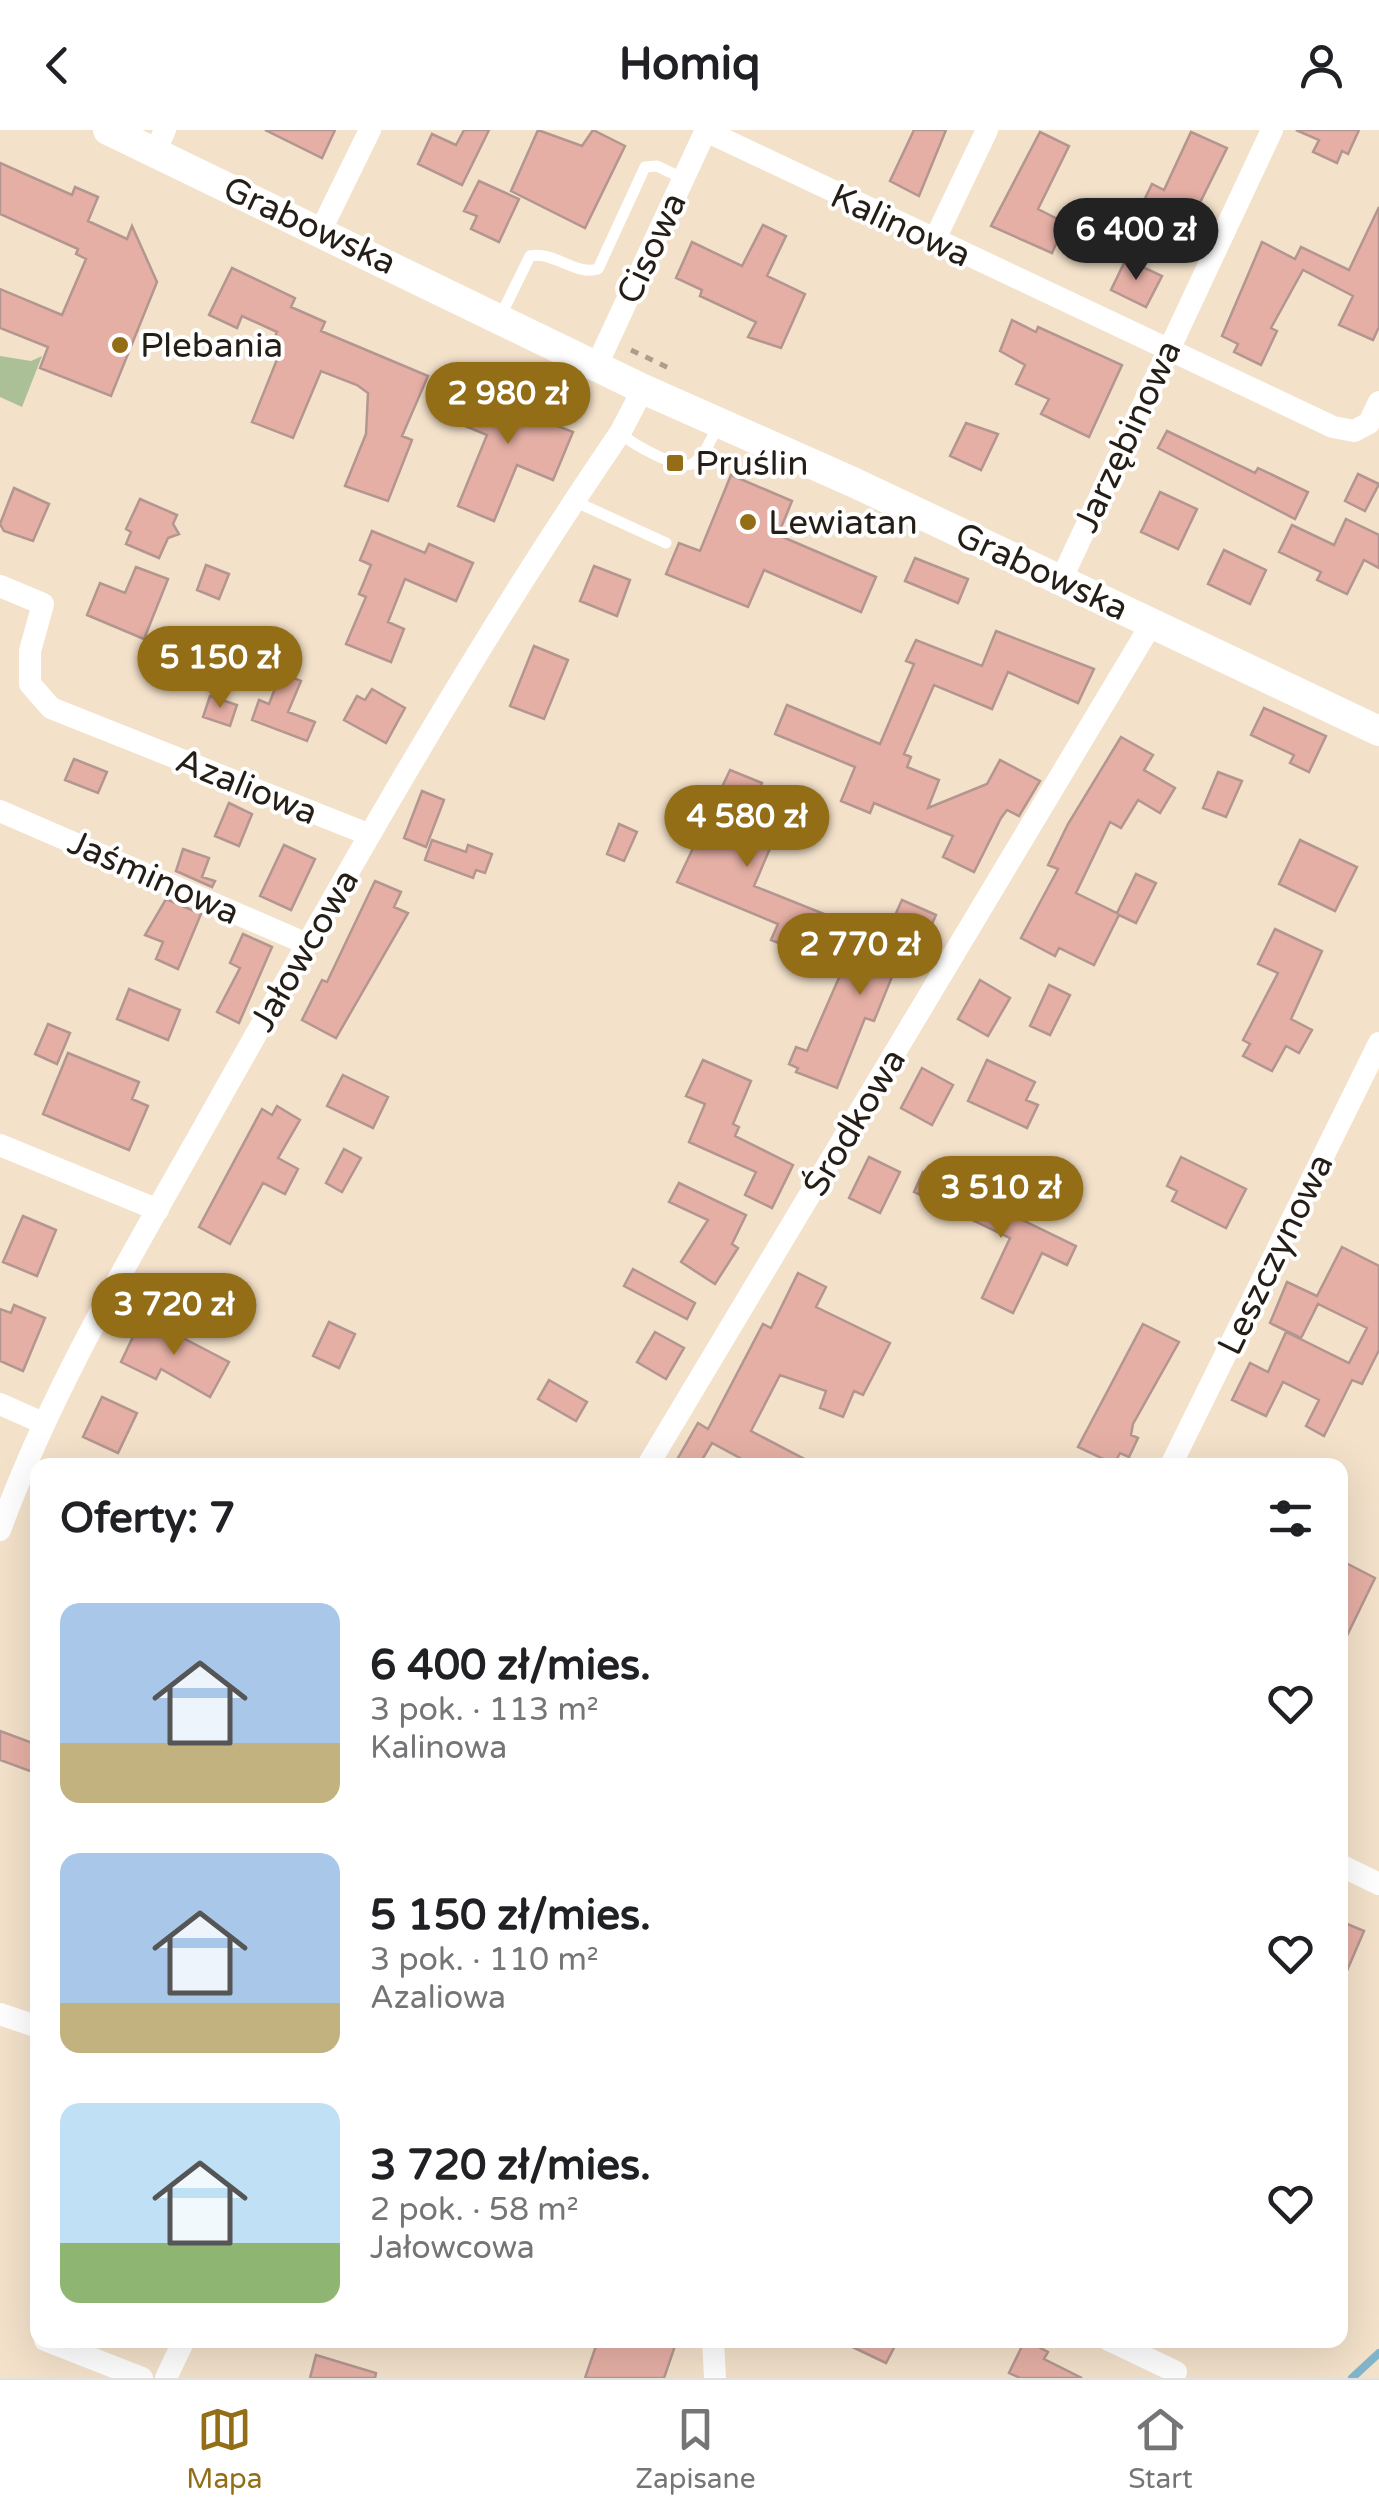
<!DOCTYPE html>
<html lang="pl">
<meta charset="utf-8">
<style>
:root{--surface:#fff;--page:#f6f6f6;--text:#202124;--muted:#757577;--line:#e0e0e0;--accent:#946e17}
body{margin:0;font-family:"Varela Round",sans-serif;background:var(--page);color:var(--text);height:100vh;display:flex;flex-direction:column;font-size:38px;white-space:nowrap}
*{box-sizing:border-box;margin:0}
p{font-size:32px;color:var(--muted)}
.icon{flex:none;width:55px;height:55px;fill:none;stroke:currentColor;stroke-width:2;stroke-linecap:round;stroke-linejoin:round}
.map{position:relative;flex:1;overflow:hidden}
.side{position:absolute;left:30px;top:1328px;width:1318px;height:890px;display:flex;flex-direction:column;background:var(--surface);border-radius:20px;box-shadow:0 10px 40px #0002}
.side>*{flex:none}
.price{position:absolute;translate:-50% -85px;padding:0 22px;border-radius:35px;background:var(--accent);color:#fff;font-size:32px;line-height:65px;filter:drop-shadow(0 2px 5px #0008)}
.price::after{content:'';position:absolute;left:50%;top:60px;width:30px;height:22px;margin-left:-15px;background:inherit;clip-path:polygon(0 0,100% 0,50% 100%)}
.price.on{background:#222;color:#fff}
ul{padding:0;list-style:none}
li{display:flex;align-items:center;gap:30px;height:250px;padding:0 30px}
li span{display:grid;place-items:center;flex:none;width:280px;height:200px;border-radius:20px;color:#555}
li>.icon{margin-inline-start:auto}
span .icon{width:120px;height:120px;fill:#fffc;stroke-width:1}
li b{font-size:42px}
h2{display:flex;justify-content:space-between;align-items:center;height:120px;padding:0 30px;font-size:42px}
header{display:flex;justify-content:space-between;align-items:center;height:130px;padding:0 30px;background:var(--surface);font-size:45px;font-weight:800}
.tabs{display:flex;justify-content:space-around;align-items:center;height:140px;border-top:2px solid var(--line);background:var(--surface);font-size:28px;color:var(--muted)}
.tabs a{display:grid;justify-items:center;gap:5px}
.tabs .on{color:var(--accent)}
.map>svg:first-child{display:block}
.green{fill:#abc096}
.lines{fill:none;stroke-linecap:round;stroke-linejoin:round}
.stream{stroke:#80b5cc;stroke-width:8}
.building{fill:#e5afa5;stroke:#b39690;stroke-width:2.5}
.path{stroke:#ac9e8c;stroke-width:5;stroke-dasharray:8 8;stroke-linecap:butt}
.service{stroke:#fff;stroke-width:11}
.minor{stroke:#fff;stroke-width:22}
.tertiary{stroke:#fff;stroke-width:30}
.poi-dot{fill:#946e17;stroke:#fff;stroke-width:4}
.labels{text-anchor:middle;stroke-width:8;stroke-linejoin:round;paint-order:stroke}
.street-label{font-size:35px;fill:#251e16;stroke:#fff}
.poi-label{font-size:35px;fill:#251e16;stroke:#fff;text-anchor:start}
</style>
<header><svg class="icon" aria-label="back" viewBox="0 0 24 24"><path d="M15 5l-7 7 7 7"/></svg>Homiq<svg class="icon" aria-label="person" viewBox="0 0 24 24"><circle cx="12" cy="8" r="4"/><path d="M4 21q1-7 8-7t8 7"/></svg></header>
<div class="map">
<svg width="1379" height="2248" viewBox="0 0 1379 2248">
<rect width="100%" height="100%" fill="#f3e1ca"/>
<!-- green -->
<path class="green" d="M 0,226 L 31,231 L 42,226 L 22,277 L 0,267 Z"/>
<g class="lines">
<!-- stream -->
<path class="stream" d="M 1352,2248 L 1379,2223"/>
</g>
<!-- building -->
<path class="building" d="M 265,0 L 335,0 L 322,28 Z
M 464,0 L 489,0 L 462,55 L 418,34 L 432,4 L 456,15 Z
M 538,0 L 582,16 L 593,0 L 625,16 L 585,98 L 511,61 Z
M 914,0 L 946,0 L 919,66 L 890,51 Z
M 1296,0 L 1359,0 L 1348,24 L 1342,21 L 1337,33 L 1313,22 L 1319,10 Z
M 1040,2 L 1069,16 L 1038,79 L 1083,102 L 1090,87 L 1108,96 L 1091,131 L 1056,114 L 1052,123 L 991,96 Z
M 1191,2 L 1227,18 L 1181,111 L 1135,89 L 1152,54 L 1164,60 Z
M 0,33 L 72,65 L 75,57 L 98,67 L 88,91 L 127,109 L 132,96 L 157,152 L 111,266 L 40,238 L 48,217 L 0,198 L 0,159 L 62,185 L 86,129 L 76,124 L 78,119 L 0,84 Z
M 479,51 L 519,69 L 499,112 L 471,99 L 477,86 L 464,81 Z
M 1379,77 L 1379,197 L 1373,210 L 1339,195 L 1353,166 L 1303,140 L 1271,198 L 1277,201 L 1261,235 L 1234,222 L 1238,214 L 1222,206 L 1262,112 L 1295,129 L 1301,117 L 1349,140 Z
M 763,95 L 786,106 L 767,146 L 805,164 L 781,218 L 748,207 L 756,192 L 700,166 L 702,160 L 676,148 L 692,112 L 742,136 Z
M 1126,129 L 1162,146 L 1146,177 L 1111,160 Z
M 232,138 L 295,168 L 291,177 L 325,192 L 321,201 L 428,246 L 402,306 L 412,310 L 388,371 L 345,356 L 366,304 L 368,263 L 357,255 L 321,241 L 293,308 L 252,292 L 280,222 L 270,218 L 277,202 L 242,186 L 237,198 L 209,185 Z
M 1012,190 L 1036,202 L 1038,197 L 1122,235 L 1089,307 L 1041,284 L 1049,269 L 1016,254 L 1025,235 L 1000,221 Z
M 475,253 L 558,288 L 555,295 L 573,302 L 553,350 L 517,335 L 494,391 L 458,376 L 487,305 L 458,293 Z
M 966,293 L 998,304 L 981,340 L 950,326 Z
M 1167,301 L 1255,343 L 1258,338 L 1308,362 L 1295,389 L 1158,318 Z
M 1358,344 L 1379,354 L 1365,381 L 1345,371 Z
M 731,345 L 792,371 L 778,405 L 876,447 L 861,482 L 764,440 L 748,477 L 666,444 L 679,413 L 700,421 Z
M 14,358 L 49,374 L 33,411 L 4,401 L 0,394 Z
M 1160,362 L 1197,379 L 1178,419 L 1141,402 Z
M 140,369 L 177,385 L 173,394 L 179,404 L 168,408 L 159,428 L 126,414 L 131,402 L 126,399 Z
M 1346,389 L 1379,405 L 1379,438 L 1364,430 L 1347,464 L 1317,450 L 1321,442 L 1279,422 L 1292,395 L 1334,415 Z
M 372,401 L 425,423 L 429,414 L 473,433 L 456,471 L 405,449 L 388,492 L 404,499 L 391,532 L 346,514 L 366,467 L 359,464 L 371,435 L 360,430 Z
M 1224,420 L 1266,440 L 1250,474 L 1208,454 Z
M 915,428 L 968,449 L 958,473 L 905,451 Z
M 206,435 L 229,444 L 219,469 L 197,460 Z
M 594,436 L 630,450 L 617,486 L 580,471 Z
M 136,437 L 168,449 L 144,509 L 87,485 L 100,453 L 125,463 Z
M 996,501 L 1094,539 L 1078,573 L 1008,542 L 992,579 L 934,555 L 904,624 L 911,627 L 907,637 L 939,650 L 928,678 L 987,654 L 1000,630 L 1040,651 L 1019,686 L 1007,680 L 1001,688 L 974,742 L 943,727 L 953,706 L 874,673 L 870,683 L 841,671 L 855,637 L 775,604 L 787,575 L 880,614 L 914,534 L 906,531 L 916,510 L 982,536 Z
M 534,516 L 568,530 L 544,589 L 510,576 Z
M 281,543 L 301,551 L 288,582 L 315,592 L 307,611 L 252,590 L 259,570 L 269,574 Z
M 372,559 L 405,578 L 386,613 L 344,590 L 357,566 L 365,570 Z
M 210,566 L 237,575 L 230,596 L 203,587 Z
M 1264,578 L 1326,606 L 1309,642 L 1290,633 L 1294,625 L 1251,605 Z
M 1121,607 L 1153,625 L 1144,640 L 1175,658 L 1160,683 L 1138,670 L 1121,698 L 1110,692 L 1076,763 L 1117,783 L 1136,744 L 1156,753 L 1136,793 L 1119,785 L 1094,835 L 1059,818 L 1055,826 L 1021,808 L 1058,739 L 1048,735 L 1068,694 Z
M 74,629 L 107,642 L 98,663 L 65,650 Z
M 730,640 L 762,653 L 741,703 L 771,716 L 754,756 L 834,788 L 817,828 L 771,810 L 778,794 L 677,752 Z
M 1218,642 L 1242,651 L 1226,687 L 1203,678 Z
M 422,661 L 444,670 L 426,717 L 404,708 Z
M 229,673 L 252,684 L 239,716 L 215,706 Z
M 619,694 L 637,702 L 624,731 L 607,724 Z
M 432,710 L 466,722 L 468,715 L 492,724 L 485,743 L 476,740 L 473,748 L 425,730 Z
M 1300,710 L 1357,737 L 1335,781 L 1279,754 Z
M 284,715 L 315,729 L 291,780 L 260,766 Z
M 183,719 L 209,728 L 202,747 L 215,751 L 212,757 L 176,741 Z
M 375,751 L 401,762 L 394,777 L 408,783 L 336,908 L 302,890 L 322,850 L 327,852 Z
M 166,769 L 201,784 L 178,839 L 156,829 L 163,812 L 145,805 Z
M 902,770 L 936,785 L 917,828 L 902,822 L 874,891 L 865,888 L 837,958 L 796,942 L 798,938 L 789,934 L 796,917 L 807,921 L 848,827 L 872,836 Z
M 1275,799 L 1322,821 L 1291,889 L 1312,900 L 1299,923 L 1286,916 L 1272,941 L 1243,926 L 1250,914 L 1243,910 L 1278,843 L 1258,834 Z
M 243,804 L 272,817 L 239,893 L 217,882 L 240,838 L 230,833 Z
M 980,850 L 1010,868 L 988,906 L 958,889 Z
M 1049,855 L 1070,865 L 1050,905 L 1030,896 Z
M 129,859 L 180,880 L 168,910 L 117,889 Z
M 48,894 L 70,903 L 57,934 L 35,924 Z
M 68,923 L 139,952 L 132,969 L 148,976 L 129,1020 L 43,984 Z
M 703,930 L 751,951 L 733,994 L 739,997 L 735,1006 L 793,1035 L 772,1078 L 745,1065 L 756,1042 L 689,1012 L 705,974 L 686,966 Z
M 987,930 L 1035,952 L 1026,970 L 1038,975 L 1027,998 L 968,971 Z
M 922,938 L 953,955 L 932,995 L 901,978 Z
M 343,945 L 388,967 L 373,998 L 327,976 Z
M 277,976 L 300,990 L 278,1028 L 298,1039 L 285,1064 L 263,1053 L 230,1114 L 199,1097 L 262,979 L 272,985 Z
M 344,1019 L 361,1028 L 342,1062 L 326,1053 Z
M 869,1027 L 900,1042 L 880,1083 L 849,1068 Z
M 1181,1027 L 1246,1059 L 1226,1098 L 1172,1071 L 1177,1061 L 1167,1056 Z
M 923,1042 L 1076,1116 L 1067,1135 L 1042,1123 L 1013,1183 L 982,1168 L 1010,1108 L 914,1062 Z
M 679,1053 L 746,1085 L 732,1114 L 738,1118 L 715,1154 L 681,1132 L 708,1090 L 669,1072 Z
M 23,1086 L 56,1100 L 37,1146 L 3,1132 Z
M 1342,1117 L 1379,1136 L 1379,1220 L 1362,1254 L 1352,1250 L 1324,1306 L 1306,1296 L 1319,1270 L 1283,1252 L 1266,1286 L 1232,1270 L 1250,1233 L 1268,1242 L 1286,1202 L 1349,1233 L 1367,1198 L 1318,1174 L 1301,1208 L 1270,1193 L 1287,1152 L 1317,1166 Z
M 633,1139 L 695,1173 L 687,1189 L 624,1156 Z
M 798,1143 L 826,1157 L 816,1177 L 890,1213 L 863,1265 L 854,1261 L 843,1287 L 820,1278 L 826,1261 L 780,1245 L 751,1301 L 816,1335 L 753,1335 L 712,1313 L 699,1335 L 674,1335 L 698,1293 L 708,1299 L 763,1194 L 771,1198 Z
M 14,1175 L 45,1188 L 23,1241 L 0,1231 L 0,1179 L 11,1183 Z
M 140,1192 L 156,1200 L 158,1195 L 229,1232 L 210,1267 L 161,1239 L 156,1249 L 121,1232 Z
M 329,1192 L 355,1204 L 339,1238 L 313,1226 Z
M 1143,1194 L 1179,1212 L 1133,1294 L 1131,1305 L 1138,1308 L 1129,1327 L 1120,1323 L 1114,1334 L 1078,1317 Z
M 655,1202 L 684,1218 L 666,1249 L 637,1232 Z
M 549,1250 L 587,1272 L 576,1291 L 538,1269 Z
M 102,1267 L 137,1283 L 118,1323 L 83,1307 Z
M 1346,1433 L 1375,1448 L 1340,1520 L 1340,1445 Z
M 0,1601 L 38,1615 L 38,1644 L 0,1630 Z
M 1340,1791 L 1364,1801 L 1340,1857 Z
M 598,2210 L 677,2210 L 664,2248 L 585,2248 Z
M 838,2210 L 898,2210 L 886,2233 Z
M 1025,2210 L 1048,2222 L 1044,2229 L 1082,2248 L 1020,2248 L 1009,2243 Z
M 316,2225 L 376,2243 L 375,2248 L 310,2248 Z"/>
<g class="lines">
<!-- path -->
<path class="path" d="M 631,220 L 671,239"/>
<!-- service -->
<path class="service" d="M 499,189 L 530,126 C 555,121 575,146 598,139 L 645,37 L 657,36 L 684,49
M 620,303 C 631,313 679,341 692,334 C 705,327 712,306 719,294
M 574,371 L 666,413"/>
<!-- minor -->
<path class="minor" d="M 706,1 L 1333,297 L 1354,301 L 1369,293 L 1379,272
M 155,22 L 165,0
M 321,100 L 370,0
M 934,111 L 987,0
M 596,237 L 706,0
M 1061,450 L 1272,0
M 0,456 L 43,474 L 30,521 L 30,554 L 51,578 L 370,705
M 0,681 L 307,814
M 0,1015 L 158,1080
M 0,1274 L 43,1293
M 648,1335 L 1152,493
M 1171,1335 L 1379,913
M 0,1400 C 56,1247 144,1105 223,963 C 349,739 475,515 620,303 L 643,259
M 1340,1735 L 1379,1754
M 0,1884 L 38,1897
M 45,2210 L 142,2248
M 713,2210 L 715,2248
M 1109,2210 L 1176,2242
M 166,2248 L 184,2210"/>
<!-- tertiary -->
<path class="tertiary" d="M 108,0 L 643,259 L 855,353 L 1379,601"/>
</g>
<!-- markers -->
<g class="poi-dot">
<circle cx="120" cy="215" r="10"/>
<rect x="665" y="323" width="20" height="20" rx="5"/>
<circle cx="748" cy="392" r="10"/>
</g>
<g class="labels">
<!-- street labels -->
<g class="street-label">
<text transform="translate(310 95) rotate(25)" y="12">Grabowska</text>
<text transform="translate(901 95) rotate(25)" y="12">Kalinowa</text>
<text transform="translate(651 118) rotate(-65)" y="12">Cisowa</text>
<text transform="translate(1127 306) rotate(-65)" y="12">Jarzębinowa</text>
<text transform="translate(1042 441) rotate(25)" y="12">Grabowska</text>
<text transform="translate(247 656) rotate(22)" y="12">Azaliowa</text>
<text transform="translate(154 747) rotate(24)" y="12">Jaśminowa</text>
<text transform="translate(304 820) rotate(-60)" y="12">Jałowcowa</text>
<text transform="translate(854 992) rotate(-59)" y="12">Środkowa</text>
<text transform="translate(1275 1124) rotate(-64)" y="12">Leszczynowa</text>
</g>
<!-- poi labels -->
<g class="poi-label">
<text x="140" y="227">Plebania</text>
<text x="695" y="345">Pruślin</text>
<text x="768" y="404">Lewiatan</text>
</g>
</g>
</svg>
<b class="price on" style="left:1136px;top:153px">6 400 zł</b>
<b class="price" style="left:508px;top:317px">2 980 zł</b>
<b class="price" style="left:220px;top:581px">5 150 zł</b>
<b class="price" style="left:747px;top:740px">4 580 zł</b>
<b class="price" style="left:860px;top:868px">2 770 zł</b>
<b class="price" style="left:1001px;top:1111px">3 510 zł</b>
<b class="price" style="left:174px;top:1228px">3 720 zł</b>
<section class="side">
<h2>Oferty: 7<svg class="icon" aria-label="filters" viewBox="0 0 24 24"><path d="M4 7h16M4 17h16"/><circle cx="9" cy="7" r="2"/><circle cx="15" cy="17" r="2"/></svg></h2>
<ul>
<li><span style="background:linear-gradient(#a9c7e8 70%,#c2b280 0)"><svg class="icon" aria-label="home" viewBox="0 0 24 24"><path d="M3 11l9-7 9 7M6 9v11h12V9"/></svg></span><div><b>6 400 zł/mies.</b><p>3 pok. · 113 m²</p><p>Kalinowa</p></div><svg class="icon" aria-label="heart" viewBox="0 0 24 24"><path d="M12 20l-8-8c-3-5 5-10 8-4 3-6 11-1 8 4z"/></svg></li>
<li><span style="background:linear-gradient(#a9c7e8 75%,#c2b280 0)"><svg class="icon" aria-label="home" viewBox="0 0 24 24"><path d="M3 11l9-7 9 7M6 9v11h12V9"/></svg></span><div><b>5 150 zł/mies.</b><p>3 pok. · 110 m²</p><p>Azaliowa</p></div><svg class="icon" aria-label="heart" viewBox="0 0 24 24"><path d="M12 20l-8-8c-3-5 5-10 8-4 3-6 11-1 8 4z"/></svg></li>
<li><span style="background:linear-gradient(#bfe0f5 70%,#8fb573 0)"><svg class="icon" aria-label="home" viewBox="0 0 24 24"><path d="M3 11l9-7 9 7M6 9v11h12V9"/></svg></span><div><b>3 720 zł/mies.</b><p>2 pok. · 58 m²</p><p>Jałowcowa</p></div><svg class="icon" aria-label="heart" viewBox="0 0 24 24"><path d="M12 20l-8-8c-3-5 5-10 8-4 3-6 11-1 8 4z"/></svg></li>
</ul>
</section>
</div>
<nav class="tabs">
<a class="on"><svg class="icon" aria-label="map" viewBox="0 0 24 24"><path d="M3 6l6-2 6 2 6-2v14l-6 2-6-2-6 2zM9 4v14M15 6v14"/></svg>Mapa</a>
<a><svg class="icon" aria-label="saved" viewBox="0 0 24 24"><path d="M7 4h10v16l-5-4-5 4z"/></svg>Zapisane</a>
<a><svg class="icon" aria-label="home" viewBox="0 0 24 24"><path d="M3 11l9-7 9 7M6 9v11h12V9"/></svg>Start</a>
</nav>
